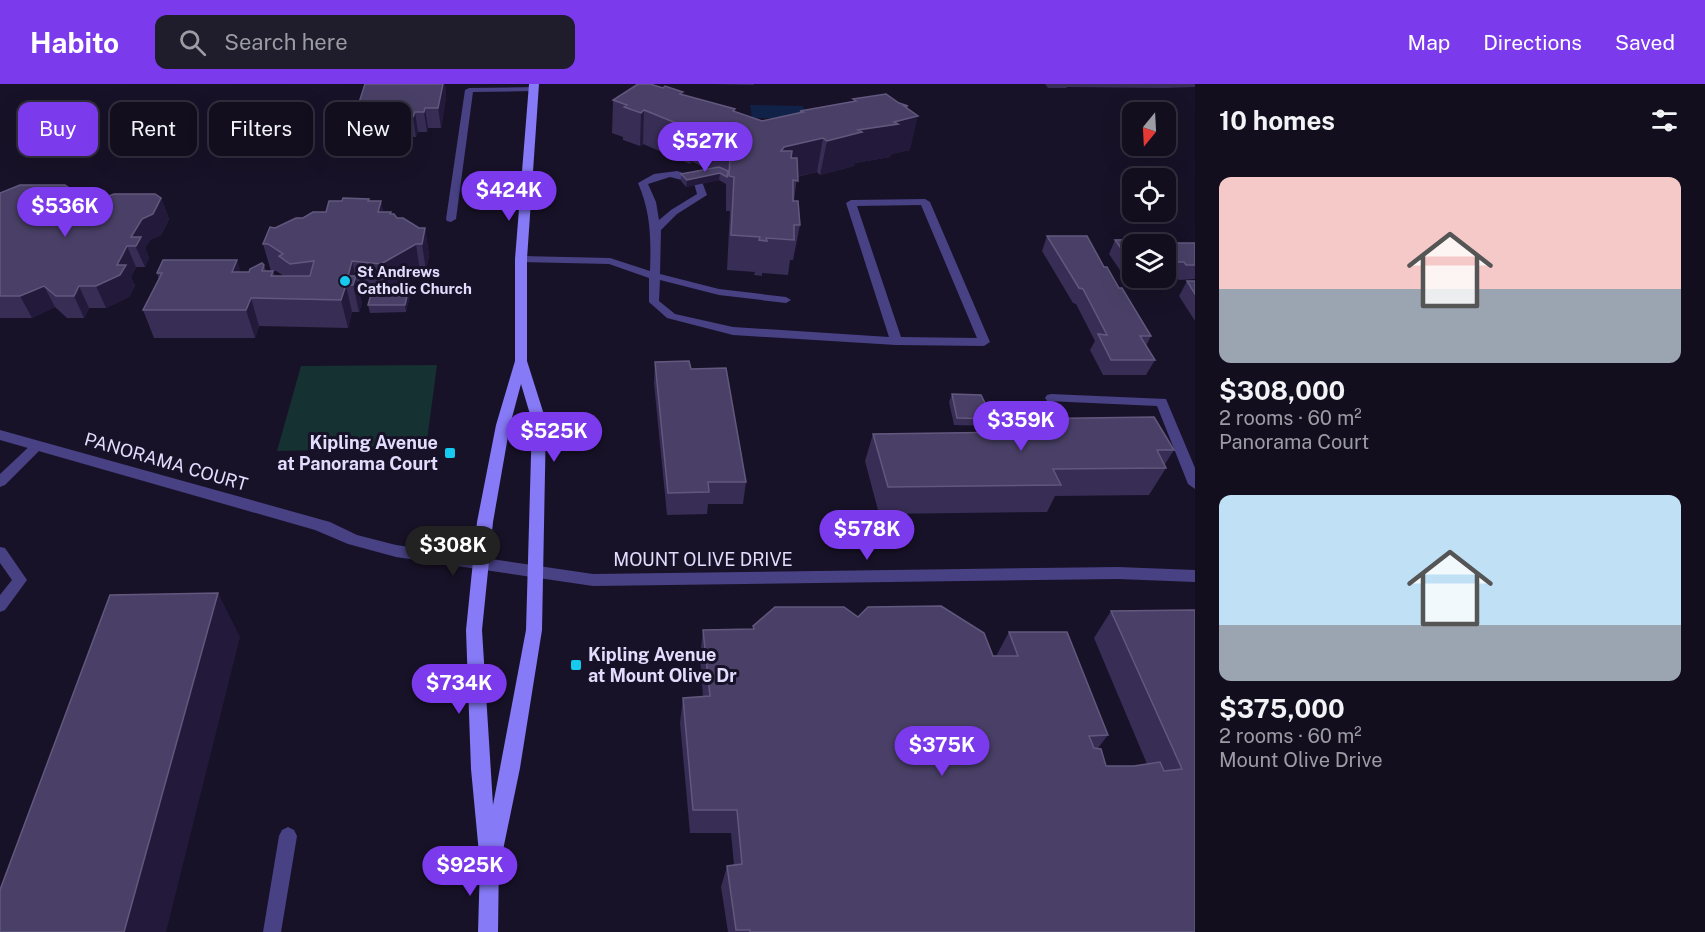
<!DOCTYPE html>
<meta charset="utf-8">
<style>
:root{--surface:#120e1e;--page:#1f1c2b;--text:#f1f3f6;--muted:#9c9ca4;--line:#312e3c;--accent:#7c3aed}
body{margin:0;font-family:"Public Sans",sans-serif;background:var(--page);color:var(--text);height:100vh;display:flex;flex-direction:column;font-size:22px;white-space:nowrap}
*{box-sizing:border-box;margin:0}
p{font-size:20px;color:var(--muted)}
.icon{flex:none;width:33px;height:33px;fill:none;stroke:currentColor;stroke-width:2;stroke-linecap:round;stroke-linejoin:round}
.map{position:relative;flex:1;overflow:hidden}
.panel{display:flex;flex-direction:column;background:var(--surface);width:510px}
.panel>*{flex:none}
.banner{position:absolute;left:18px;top:18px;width:570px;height:54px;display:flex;gap:12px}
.needle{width:39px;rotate:198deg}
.fabs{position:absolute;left:1122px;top:18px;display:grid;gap:12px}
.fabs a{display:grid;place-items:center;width:54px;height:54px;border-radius:12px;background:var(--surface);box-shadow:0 6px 24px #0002,0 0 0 2px var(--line);font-size:30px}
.price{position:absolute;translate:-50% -51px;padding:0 14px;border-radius:21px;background:var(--accent);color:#fff;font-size:20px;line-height:39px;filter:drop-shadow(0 2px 3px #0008)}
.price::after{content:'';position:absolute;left:50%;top:36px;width:18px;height:14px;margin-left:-9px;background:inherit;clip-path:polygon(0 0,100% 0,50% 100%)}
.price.active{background:#222;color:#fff}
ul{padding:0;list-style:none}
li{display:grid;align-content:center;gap:12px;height:318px;padding:0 24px}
li span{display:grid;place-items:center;height:186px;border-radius:12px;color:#555}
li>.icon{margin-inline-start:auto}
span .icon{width:108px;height:108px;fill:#fffc;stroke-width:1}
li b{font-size:26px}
h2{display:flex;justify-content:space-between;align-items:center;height:72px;padding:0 24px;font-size:26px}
.tag{padding:0 21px;border-radius:12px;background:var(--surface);box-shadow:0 6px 24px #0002,0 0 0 2px var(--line);font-size:21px;line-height:54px}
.tag.active{background:var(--accent);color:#fff}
header{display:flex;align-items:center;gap:36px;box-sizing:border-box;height:84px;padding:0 30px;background:var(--accent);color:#fff}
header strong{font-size:28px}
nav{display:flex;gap:33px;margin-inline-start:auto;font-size:21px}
.search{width:420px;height:54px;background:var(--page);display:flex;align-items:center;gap:15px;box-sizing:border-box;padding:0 21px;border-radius:12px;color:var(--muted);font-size:22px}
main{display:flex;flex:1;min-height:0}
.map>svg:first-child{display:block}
.green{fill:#163132}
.water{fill:#112249}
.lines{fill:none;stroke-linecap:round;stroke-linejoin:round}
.service{fill:#484184;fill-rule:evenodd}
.minor{fill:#484184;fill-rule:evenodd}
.secondary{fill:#867af6;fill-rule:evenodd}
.wall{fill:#382d55;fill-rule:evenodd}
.shaded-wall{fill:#231a3b}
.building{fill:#4a4067;stroke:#62587e;stroke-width:1.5}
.poi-dot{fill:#16caef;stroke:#181228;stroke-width:2}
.labels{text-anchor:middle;stroke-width:6;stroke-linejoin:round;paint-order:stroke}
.far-poi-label{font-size:15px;font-weight:bold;fill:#e2dcfd;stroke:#181228;text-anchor:start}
.poi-label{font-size:18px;font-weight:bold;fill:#e2dcfd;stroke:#181228;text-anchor:end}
.street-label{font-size:18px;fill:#e2dcfd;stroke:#181228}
</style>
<header>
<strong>Habito</strong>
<div class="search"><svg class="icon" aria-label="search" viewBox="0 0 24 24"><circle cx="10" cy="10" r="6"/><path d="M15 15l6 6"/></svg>Search here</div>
<nav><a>Map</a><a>Directions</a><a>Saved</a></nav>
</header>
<main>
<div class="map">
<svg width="1195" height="848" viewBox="0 0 1195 848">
<rect width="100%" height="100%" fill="#181228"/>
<!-- green -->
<path class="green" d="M 437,281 L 426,364 L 277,367 L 301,282 Z"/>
<!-- water -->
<path class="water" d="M 750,21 L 803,22 L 806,34 L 752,34 Z"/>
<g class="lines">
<!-- service -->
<path class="service" d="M 537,3 L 537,7 L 534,7 L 473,8 L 456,135 L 451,138 L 447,137 L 446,135 L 465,6 L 469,4 Z
M 677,87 L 701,95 L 707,111 L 677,130 L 661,146 L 660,190 L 719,205 L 786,213 L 791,216 L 786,219 L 719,211 L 660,196 L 659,217 L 675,230 L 733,243 L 889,253 L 846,119 L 851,116 L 925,115 L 930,118 L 990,258 L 984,262 L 896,261 L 733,251 L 667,234 L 649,218 L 649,194 L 609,180 L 521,178 L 516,175 L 521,172 L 610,174 L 650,187 C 651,155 651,129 638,99 L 654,90 ZM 670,93 L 694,99 L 697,110 L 671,126 L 659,136 L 656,118 L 648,100 ZM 921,121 L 977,254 L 901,253 L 857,122 Z
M 1051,310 L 1166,315 L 1195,384 L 1195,405 L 1188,400 L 1157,322 L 1047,317 L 1045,314 L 1047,311 Z
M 38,357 L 44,361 L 42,364 L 5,401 L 0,403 L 0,390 L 34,358 Z
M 0,463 L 5,464 L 27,496 L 5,526 L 0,528 L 0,511 L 12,496 L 0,479 Z
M 288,743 L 294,746 L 297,752 L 281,848 L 263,848 L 279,752 L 282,746 Z"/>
<!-- minor -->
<path class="minor" d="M 0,346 L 330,438 L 357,451 L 396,461 L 593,490 L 1118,483 L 1195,486 L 1195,498 L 1118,495 L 593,502 L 396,473 L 348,460 L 315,446 L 0,356 Z"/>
<!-- secondary -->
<path class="secondary" d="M 529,0 L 539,0 L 527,175 L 527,277 L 546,337 L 542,546 L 520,684 L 503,766 L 499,773 L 498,848 L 478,848 L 480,780 L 471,685 L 466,546 L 477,438 L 496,341 L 515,277 L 515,175 ZM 521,300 L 532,337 L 526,546 L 493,721 L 482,546 L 493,438 L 510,341 Z"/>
</g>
<!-- wall -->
<path class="wall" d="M 365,0 L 445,0 L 446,14 L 441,44 L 428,44 L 427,48 L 418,48 L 416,53 L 359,51 L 355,31 Z
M 713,0 L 754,0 L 754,1 Z
M 1045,0 L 1195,0 L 1195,3 L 1164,4 L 1067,3 L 1066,4 L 1048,4 Z
M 682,11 L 735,25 L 735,28 L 762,37 L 800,29 L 800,27 L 853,17 L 853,15 L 899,19 L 908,22 L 908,25 L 910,66 L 891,70 L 890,73 L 855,79 L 854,82 L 820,91 L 817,88 L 797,93 L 794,117 L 800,141 L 793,176 L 790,176 L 788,191 L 762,189 L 762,192 L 754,191 L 755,188 L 727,186 L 730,127 L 726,127 L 726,100 L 719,96 L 686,103 L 681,97 L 681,90 L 707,85 L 693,78 L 690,80 L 643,60 L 640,62 L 623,56 L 623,53 L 612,49 L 613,16 Z
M 0,109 L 88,118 L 161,114 L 169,135 L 161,151 L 150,156 L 145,164 L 149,174 L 145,183 L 136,183 L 131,193 L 135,202 L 129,213 L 106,224 L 89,224 L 84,234 L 67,234 L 55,223 L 32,234 L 0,234 Z
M 369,115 L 370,117 L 381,117 L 383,128 L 392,130 L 397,134 L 419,144 L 425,144 L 429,171 L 426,187 L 420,187 L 393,203 L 410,211 L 406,228 L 370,229 L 368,221 L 372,206 L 358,205 L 362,219 L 359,228 L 352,228 L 348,244 L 259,242 L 255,254 L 154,254 L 143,226 L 159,195 L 157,189 L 249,188 L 264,181 L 266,187 L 271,187 L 263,160 L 275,144 L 326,128 L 342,117 ZM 273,187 L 276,187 L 284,192 L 275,192 Z
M 1047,152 L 1104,183 L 1119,204 L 1151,252 L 1146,262 L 1155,276 L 1146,291 L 1103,291 L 1090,266 L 1095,257 L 1076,220 L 1073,219 L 1042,167 Z
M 1115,156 L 1172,159 L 1195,159 L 1195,195 L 1179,196 L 1176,193 L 1166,193 L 1166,160 L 1132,160 L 1132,192 L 1124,192 L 1109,170 Z
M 1187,197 L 1195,197 L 1195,237 L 1179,212 Z
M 655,278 L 691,285 L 746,398 L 743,420 L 708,420 L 707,430 L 667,431 L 654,299 Z
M 952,310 L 993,335 L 990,342 L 954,341 L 949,318 Z
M 1012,335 L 1174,366 L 1165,380 L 1166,384 L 1149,411 L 1055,412 L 1047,428 L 879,430 L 865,377 L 873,350 L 1006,348 Z
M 1195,526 L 1195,848 L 728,848 L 721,803 L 727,782 L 734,781 L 731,749 L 690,749 L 680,639 L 683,614 L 703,613 L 700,572 L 703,546 L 753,545 L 753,542 L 858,533 L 993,572 L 996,572 L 1009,548 L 1108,651 L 1098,664 L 1106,682 L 1134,682 L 1147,680 L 1094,554 L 1111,527 Z"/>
<!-- shaded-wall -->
<path class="shaded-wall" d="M 443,0 L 445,0 L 446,14 L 441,44 L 438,24 Z
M 904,22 L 908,22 L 905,35 L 918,32 L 910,66 L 891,70 L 890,73 L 855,79 L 854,82 L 820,91 L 827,57 Z
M 425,24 L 428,44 L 427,48 L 424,28 Z
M 644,26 L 643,60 L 640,62 L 641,29 Z
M 415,28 L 418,48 L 416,53 L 413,33 Z
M 696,44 L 693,78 L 690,80 L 693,46 Z
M 823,54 L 817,88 L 778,97 L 781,67 L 784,63 Z
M 720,89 L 719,96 L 686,103 L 687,96 Z
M 161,114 L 169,135 L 161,151 L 150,156 L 145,164 L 149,174 L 145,183 L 131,153 L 142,135 Z
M 381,117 L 386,144 L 378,128 Z
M 425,144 L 429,171 L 426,187 L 422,160 Z
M 416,160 L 420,187 L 386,207 L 381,180 Z
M 127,162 L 136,183 L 131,193 L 135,202 L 129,213 L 106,224 L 96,202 L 117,181 Z
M 237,176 L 246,203 L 232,188 Z
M 352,177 L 362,219 L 359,228 L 353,201 L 348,192 Z
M 346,201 L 352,228 L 348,244 L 341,216 Z
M 44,202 L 55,223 L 32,234 L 20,212 Z
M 79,202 L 89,224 L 84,234 L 74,212 Z
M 409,203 L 410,211 L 406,228 L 405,221 Z
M 251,214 L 259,242 L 255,254 L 246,226 Z
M 218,509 L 240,553 L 166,848 L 124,848 Z"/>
<!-- building -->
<path class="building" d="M 365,0 L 443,0 L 438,24 L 425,24 L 424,28 L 415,28 L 413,33 L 355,31 Z
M 638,0 L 650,0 L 663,4 L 665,2 L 683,8 L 680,10 L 735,25 L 733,27 L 762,37 L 803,28 L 800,27 L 856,17 L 853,15 L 886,10 L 899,19 L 908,22 L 904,22 L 918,32 L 894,38 L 898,40 L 858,46 L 862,48 L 827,57 L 823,54 L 784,63 L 781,67 L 792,67 L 791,74 L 797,74 L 798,97 L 793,96 L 793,117 L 798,117 L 800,141 L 794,141 L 794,156 L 766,154 L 767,157 L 759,156 L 760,153 L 731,151 L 734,93 L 729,92 L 730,71 L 735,71 L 735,69 L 731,66 L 731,61 L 696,44 L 693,46 L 644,26 L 641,29 L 624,23 L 627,21 L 613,16 Z
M 719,83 L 728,87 L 727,93 L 720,89 L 687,96 L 681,90 Z
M 20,101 L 65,101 L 88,118 L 94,118 L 114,110 L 155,110 L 161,114 L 153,130 L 142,135 L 131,153 L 141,153 L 136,162 L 127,162 L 117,181 L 126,181 L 120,191 L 96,202 L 79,202 L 74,212 L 56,212 L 44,202 L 20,212 L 0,212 L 0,109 Z
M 343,114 L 369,115 L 368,117 L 381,117 L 378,128 L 391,128 L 390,130 L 394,130 L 397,134 L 403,134 L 419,144 L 425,144 L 422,160 L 416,160 L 381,180 L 352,177 L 348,192 L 356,192 L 353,201 L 346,201 L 341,216 L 251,214 L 246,226 L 143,226 L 162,189 L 157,189 L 163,176 L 237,176 L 232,188 L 249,188 L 250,185 L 262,179 L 264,181 L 262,187 L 273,187 L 271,192 L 310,192 L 314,177 L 290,180 L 279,172 L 283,170 L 268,160 L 263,160 L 270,143 L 275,144 L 296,134 L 303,134 L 313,128 L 326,128 L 329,117 L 342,117 Z
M 1047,152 L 1087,152 L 1104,183 L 1107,183 L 1119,204 L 1122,204 L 1151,252 L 1140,252 L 1155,276 L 1111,276 L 1098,250 L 1107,251 L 1083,205 L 1079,204 Z
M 1168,155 L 1172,159 L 1195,159 L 1195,181 L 1186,181 L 1184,178 L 1166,178 L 1166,160 L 1132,160 L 1132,178 L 1131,178 L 1115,156 Z
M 1187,197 L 1195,197 L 1195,210 Z
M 373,203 L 409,203 L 405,221 L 368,221 Z
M 689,277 L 691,285 L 726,284 L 746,398 L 708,398 L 709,408 L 668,409 L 655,278 Z
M 952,310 L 981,311 L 993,335 L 957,334 Z
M 1154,333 L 1174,366 L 1157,366 L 1166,384 L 1053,385 L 1061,401 L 888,403 L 873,350 L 1018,348 L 1012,335 Z
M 218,509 L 124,848 L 0,848 L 0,806 L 110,511 Z
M 941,522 L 984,549 L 993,572 L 1018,572 L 1009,548 L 1067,548 L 1108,651 L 1089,652 L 1094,664 L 1101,665 L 1106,682 L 1134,682 L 1160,678 L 1164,687 L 1182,685 L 1111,527 L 1195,526 L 1195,848 L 750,848 L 750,846 L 736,846 L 727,782 L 742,780 L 737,726 L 693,726 L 683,614 L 710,612 L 703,546 L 754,545 L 753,542 L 775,523 L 844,523 L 858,533 L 868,523 Z"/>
<!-- markers -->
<g class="poi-dot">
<circle cx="345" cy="197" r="6"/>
<rect x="444" y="363" width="12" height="12" rx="3"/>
<rect x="570" y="575" width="12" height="12" rx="3"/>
</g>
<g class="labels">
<!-- far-poi labels -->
<g class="far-poi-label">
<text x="357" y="193">St Andrews<tspan x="357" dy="17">Catholic Church</tspan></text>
</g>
<!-- poi labels -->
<g class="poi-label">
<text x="438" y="365">Kipling Avenue<tspan x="438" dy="21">at Panorama Court</tspan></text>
<text x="588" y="577" text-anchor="start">Kipling Avenue<tspan x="588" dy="21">at Mount Olive Dr</tspan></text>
</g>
<!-- street labels -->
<g class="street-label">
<text transform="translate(166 378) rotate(16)" y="6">PANORAMA COURT</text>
<text x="703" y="482">MOUNT OLIVE DRIVE</text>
</g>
</g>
</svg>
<div class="fabs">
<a><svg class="needle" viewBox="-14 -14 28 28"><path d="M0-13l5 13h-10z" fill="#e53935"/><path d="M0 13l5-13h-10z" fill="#9c9ca4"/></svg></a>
<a><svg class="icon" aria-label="locate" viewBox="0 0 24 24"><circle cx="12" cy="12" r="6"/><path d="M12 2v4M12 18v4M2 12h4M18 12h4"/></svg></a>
<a><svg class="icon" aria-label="layers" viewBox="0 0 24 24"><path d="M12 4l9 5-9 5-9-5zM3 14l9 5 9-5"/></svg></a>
</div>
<b class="price" style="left:705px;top:89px">$527K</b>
<b class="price" style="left:509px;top:138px">$424K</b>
<b class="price" style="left:65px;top:154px">$536K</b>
<b class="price" style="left:1021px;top:368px">$359K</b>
<b class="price" style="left:554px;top:379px">$525K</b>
<b class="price" style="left:867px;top:477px">$578K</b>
<b class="price active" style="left:453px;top:493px">$308K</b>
<b class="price" style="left:459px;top:631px">$734K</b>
<b class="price" style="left:942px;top:693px">$375K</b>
<b class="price" style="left:470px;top:813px">$925K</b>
<div class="banner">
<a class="tag active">Buy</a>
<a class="tag">Rent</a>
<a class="tag">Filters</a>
<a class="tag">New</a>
</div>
</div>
<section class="panel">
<h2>10 homes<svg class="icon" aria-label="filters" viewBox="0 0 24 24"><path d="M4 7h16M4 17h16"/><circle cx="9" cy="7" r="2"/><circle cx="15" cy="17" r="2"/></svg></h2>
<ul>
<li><span style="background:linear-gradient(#f6c9c9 60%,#9aa5b1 0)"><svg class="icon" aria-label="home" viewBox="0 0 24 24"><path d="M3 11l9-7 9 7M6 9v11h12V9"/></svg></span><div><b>$308,000</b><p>2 rooms · 60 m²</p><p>Panorama Court</p></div></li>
<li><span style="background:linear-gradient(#bfe0f5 70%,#9aa5b1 0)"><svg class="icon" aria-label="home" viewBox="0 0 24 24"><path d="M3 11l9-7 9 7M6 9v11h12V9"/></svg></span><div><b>$375,000</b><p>2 rooms · 60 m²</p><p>Mount Olive Drive</p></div></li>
</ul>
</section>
</main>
